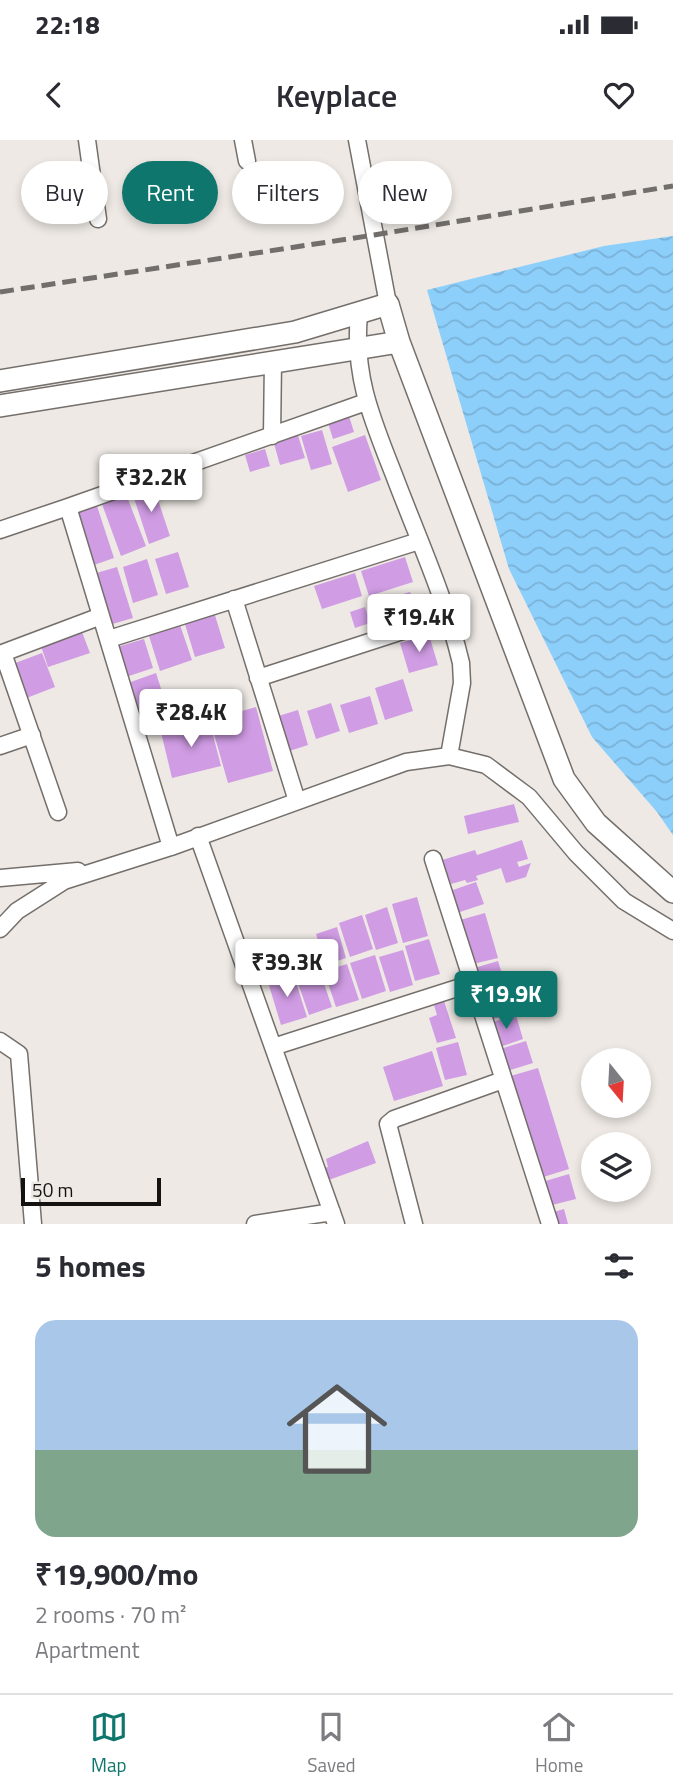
<!DOCTYPE html>
<meta charset="utf-8">
<style>
:root{--surface:#fff;--page:#f7f7f7;--text:#2b2b33;--muted:#7c7c81;--line:#e1e1e2;--accent:#0f766e}
body{margin:0;font-family:"Titillium Web",sans-serif;background:var(--page);color:var(--text);height:100vh;display:flex;flex-direction:column;font-size:26px;white-space:nowrap}
*{box-sizing:border-box;margin:0}
p{font-size:23px;color:var(--muted)}
.icon{flex:none;width:38px;height:38px;fill:none;stroke:currentColor;stroke-width:2;stroke-linecap:round;stroke-linejoin:round}
.map{position:relative;height:1084px;overflow:hidden}
.side{display:flex;flex-direction:column;background:var(--surface);flex:1}
.side>*{flex:none}
.hud{position:absolute;left:21px;top:21px;width:632px;height:63px;display:flex;gap:14px}
.needle{width:46px;rotate:162deg}
.tools{position:absolute;left:581px;top:908px;display:grid;gap:14px}
.tools a{display:grid;place-items:center;width:70px;height:70px;border-radius:50%;background:var(--surface);box-shadow:0 4px 10px #0003;font-size:35px}
.scale{position:absolute;left:21px;bottom:18px;width:140px;box-sizing:border-box;padding-left:7px;border:4px solid #151312;border-top:0;font-size:19px;line-height:24px;white-space:nowrap;color:#151312;-webkit-text-stroke:5px #eee9e4;paint-order:stroke}
.price{position:absolute;translate:-50% -60px;padding:0 16px;border-radius:7px;background:#fff;color:#222;font-size:23px;line-height:46px;filter:drop-shadow(0 2px 4px #0008)}
.price::after{content:'';position:absolute;left:50%;top:42px;width:21px;height:16px;margin-left:-10px;background:inherit;clip-path:polygon(0 0,100% 0,50% 100%)}
.price.current{background:var(--accent);color:#fff}
ul{padding:0;list-style:none}
li{display:grid;align-content:center;gap:14px;height:371px;padding:0 35px}
li span{display:grid;place-items:center;height:217px;border-radius:21px;color:#555}
li>.icon{margin-inline-start:auto}
span .icon{width:126px;height:126px;fill:#fffc;stroke-width:1}
li b{font-size:30px}
h2{display:flex;justify-content:space-between;align-items:center;height:84px;padding:0 35px;font-size:30px}
.pill{padding:0 24px;border-radius:32px;background:var(--surface);box-shadow:0 4px 10px #0003;font-size:24px;line-height:63px}
.pill.current{background:var(--accent);color:#fff}
.status{display:flex;justify-content:space-between;align-items:center;height:49px;padding:0 35px;background:var(--surface);direction:ltr}
.status svg{height:19px;fill:currentColor}
header{display:flex;justify-content:space-between;align-items:center;height:91px;padding:0 35px;background:var(--surface);font-size:32px;font-weight:600}
.menu{display:flex;justify-content:space-around;align-items:center;height:98px;border-top:2px solid var(--line);background:var(--surface);font-size:19px;color:var(--muted)}
.menu a{display:grid;justify-items:center;gap:4px}
.menu .current{color:var(--accent)}
.map>svg:first-child{display:block}
.water{fill:url(#water-waves)}
.building{fill:#d09ce4}
.lines{fill:none;stroke-linecap:round;stroke-linejoin:round}
.street-casing{stroke:#746f6b;stroke-width:19}
.secondary-casing{stroke:#746f6b;stroke-width:24}
.street{stroke:#fff;stroke-width:16}
.secondary{stroke:#fff;stroke-width:21}
.rail{stroke:#726e6c;stroke-width:5;stroke-dasharray:14 7;stroke-linecap:butt}
</style>
<div class="status"><b>22:18</b><svg viewBox="0 0 49 12"><path d="M0 12V9h3v3zM5 12V6h3v6zM10 12V3h3v9zM15 12V0h3v12zM26 1h20v11H26zM47 4h2v5h-2z"/></svg></div>
<header><svg class="icon" aria-label="back" viewBox="0 0 24 24"><path d="M15 5l-7 7 7 7"/></svg>Keyplace<svg class="icon" aria-label="heart" viewBox="0 0 24 24"><path d="M12 20l-8-8c-3-5 5-10 8-4 3-6 11-1 8 4z"/></svg></header>
<div class="map">
<svg width="673" height="1084" viewBox="0 0 673 1084">
<defs>
<pattern id="water-waves" width="16" height="10" patternUnits="userSpaceOnUse" patternTransform="scale(1.75)"><rect width="16" height="10" fill="#8dcffb"/><path d="M0 5q4-4 8 0t8 0" fill="none" stroke="#79b1d6"/></pattern>
</defs>
<rect width="100%" height="100%" fill="#eee9e4"/>
<!-- water -->
<path class="water" d="M 673,96 L 673,695 L 657,672 L 592,597 L 509,429 L 427,150 L 604,106 Z"/>
<!-- building -->
<path class="building" d="M 349,276 L 354,292 L 333,299 L 328,283 Z
M 322,290 L 332,324 L 311,330 L 301,296 Z
M 297,292 L 305,318 L 280,325 L 273,300 Z
M 365,295 L 381,340 L 348,352 L 332,307 Z
M 265,309 L 270,326 L 250,332 L 245,315 Z
M 153,345 L 170,396 L 149,404 L 132,352 Z
M 126,354 L 146,406 L 121,416 L 102,364 Z
M 96,363 L 114,418 L 91,426 L 73,371 Z
M 178,412 L 189,447 L 166,454 L 155,419 Z
M 405,417 L 413,442 L 369,456 L 361,431 Z
M 147,419 L 158,455 L 133,463 L 123,427 Z
M 117,427 L 133,478 L 109,485 L 93,434 Z
M 355,433 L 362,456 L 322,469 L 314,446 Z
M 410,452 L 416,471 L 379,482 L 373,463 Z
M 365,467 L 370,483 L 355,488 L 350,472 Z
M 214,472 L 225,508 L 195,517 L 184,481 Z
M 180,485 L 192,520 L 160,531 L 149,496 Z
M 82,492 L 90,513 L 48,527 L 41,506 Z
M 429,495 L 438,525 L 409,533 L 400,503 Z
M 144,499 L 153,528 L 126,537 L 117,507 Z
M 42,513 L 55,547 L 24,559 L 10,525 Z
M 156,533 L 165,561 L 137,570 L 128,543 Z
M 403,539 L 413,571 L 385,580 L 375,548 Z
M 370,556 L 378,584 L 349,593 L 340,565 Z
M 331,563 L 340,591 L 316,599 L 307,571 Z
M 256,567 L 273,631 L 228,643 L 210,580 Z
M 298,570 L 308,605 L 286,612 L 275,577 Z
M 209,580 L 221,626 L 172,638 L 161,592 Z
M 514,664 L 519,682 L 468,694 L 464,676 Z
M 522,700 L 528,719 L 517,722 L 519,727 L 531,723 L 526,737 L 506,743 L 501,728 L 476,736 L 478,740 L 467,743 L 465,740 L 451,744 L 447,733 L 444,734 L 439,721 L 475,710 L 477,715 Z
M 476,742 L 484,764 L 457,773 L 450,751 Z
M 417,757 L 428,796 L 403,803 L 392,764 Z
M 387,767 L 398,803 L 376,810 L 365,775 Z
M 485,773 L 498,818 L 473,824 L 460,780 Z
M 362,775 L 373,809 L 350,817 L 339,783 Z
M 337,787 L 346,818 L 325,825 L 316,794 Z
M 429,799 L 440,834 L 415,841 L 405,806 Z
M 403,810 L 413,845 L 390,852 L 379,817 Z
M 375,815 L 386,851 L 362,859 L 350,823 Z
M 498,821 L 505,843 L 478,851 L 471,829 Z
M 347,824 L 359,860 L 336,867 L 324,831 Z
M 320,832 L 332,867 L 309,875 L 297,840 Z
M 293,833 L 307,877 L 281,885 L 268,842 Z
M 509,845 L 517,872 L 487,881 L 479,854 Z
M 444,861 L 456,898 L 437,903 L 429,878 L 437,875 L 434,865 Z
M 516,875 L 523,899 L 497,908 L 489,883 Z
M 526,901 L 533,923 L 504,932 L 497,910 Z
M 458,902 L 467,935 L 445,940 L 436,908 Z
M 432,911 L 443,946 L 394,961 L 383,927 Z
M 538,928 L 569,1029 L 537,1039 L 507,937 Z
M 368,1001 L 376,1023 L 323,1042 L 319,1030 L 328,1027 L 326,1019 Z
M 569,1034 L 576,1059 L 548,1066 L 542,1042 Z
M 564,1069 L 568,1084 L 553,1084 L 550,1073 Z"/>
<g class="lines">
<defs>
<path id="street" d="M 87,0 L 98,79
M 243,0 L 247,21
M 357,0 L 388,164
M 359,174 C 353,236 372,279 394,335 C 417,396 446,459 461,523 L 462,543 L 449,616
M 272,296 L 273,220
M 68,367 L 366,262
M 0,390 L 68,367 L 171,707
M 234,459 L 297,661
M 109,499 L 419,401
M 3,513 L 58,672
M 0,514 L 101,476
M 258,538 L 446,477
M 0,606 L 32,595
M 198,696 L 336,1084
M 433,719 L 550,1084
M 0,738 L 78,731
M 0,789 L 17,771 L 64,741 L 171,707 L 406,622 L 449,616 L 486,625 L 529,657 L 576,713 L 624,761 L 673,791
M 0,901 L 19,914 L 33,1084
M 273,907 L 473,843
M 255,1084 L 332,1072
M 414,1084 L 388,984 L 394,979 L 503,940"/>
<path id="secondary" d="M 0,241 L 295,192 L 388,164 L 399,202 L 564,639 L 596,683 L 673,752
M 0,266 L 399,202"/>
</defs>
<!-- street casing -->
<use href="#street" class="street-casing"/>
<!-- secondary casing -->
<use href="#secondary" class="secondary-casing"/>
<!-- street -->
<use href="#street" class="street"/>
<!-- secondary -->
<use href="#secondary" class="secondary"/>
<!-- rail -->
<path class="rail" d="M 0,152 L 374,95 L 673,46"/>
</g>
</svg>
<div class="tools">
<a><svg class="needle" viewBox="-14 -14 28 28"><path d="M0-13l5 13h-10z" fill="#e53935"/><path d="M0 13l5-13h-10z" fill="#7c7c81"/></svg></a>
<a><svg class="icon" aria-label="layers" viewBox="0 0 24 24"><path d="M12 4l9 5-9 5-9-5zM3 14l9 5 9-5"/></svg></a>
</div>
<div class="scale">50 m</div>
<b class="price" style="left:151px;top:374px">₹32.2K</b>
<b class="price" style="left:419px;top:514px">₹19.4K</b>
<b class="price" style="left:191px;top:609px">₹28.4K</b>
<b class="price" style="left:287px;top:859px">₹39.3K</b>
<b class="price current" style="left:506px;top:891px">₹19.9K</b>
<div class="hud">
<a class="pill">Buy</a>
<a class="pill current">Rent</a>
<a class="pill">Filters</a>
<a class="pill">New</a>
</div>
</div>
<section class="side">
<h2>5 homes<svg class="icon" aria-label="filters" viewBox="0 0 24 24"><path d="M4 7h16M4 17h16"/><circle cx="9" cy="7" r="2"/><circle cx="15" cy="17" r="2"/></svg></h2>
<ul>
<li><span style="background:linear-gradient(#a9c7e8 60%,#7fa58c 0)"><svg class="icon" aria-label="home" viewBox="0 0 24 24"><path d="M3 11l9-7 9 7M6 9v11h12V9"/></svg></span><div><b>₹19,900/mo</b><p>2 rooms · 70 m²</p><p>Apartment</p></div></li>
</ul>
</section>
<nav class="menu">
<a class="current"><svg class="icon" aria-label="map" viewBox="0 0 24 24"><path d="M3 6l6-2 6 2 6-2v14l-6 2-6-2-6 2zM9 4v14M15 6v14"/></svg>Map</a>
<a><svg class="icon" aria-label="saved" viewBox="0 0 24 24"><path d="M7 4h10v16l-5-4-5 4z"/></svg>Saved</a>
<a><svg class="icon" aria-label="home" viewBox="0 0 24 24"><path d="M3 11l9-7 9 7M6 9v11h12V9"/></svg>Home</a>
</nav>
